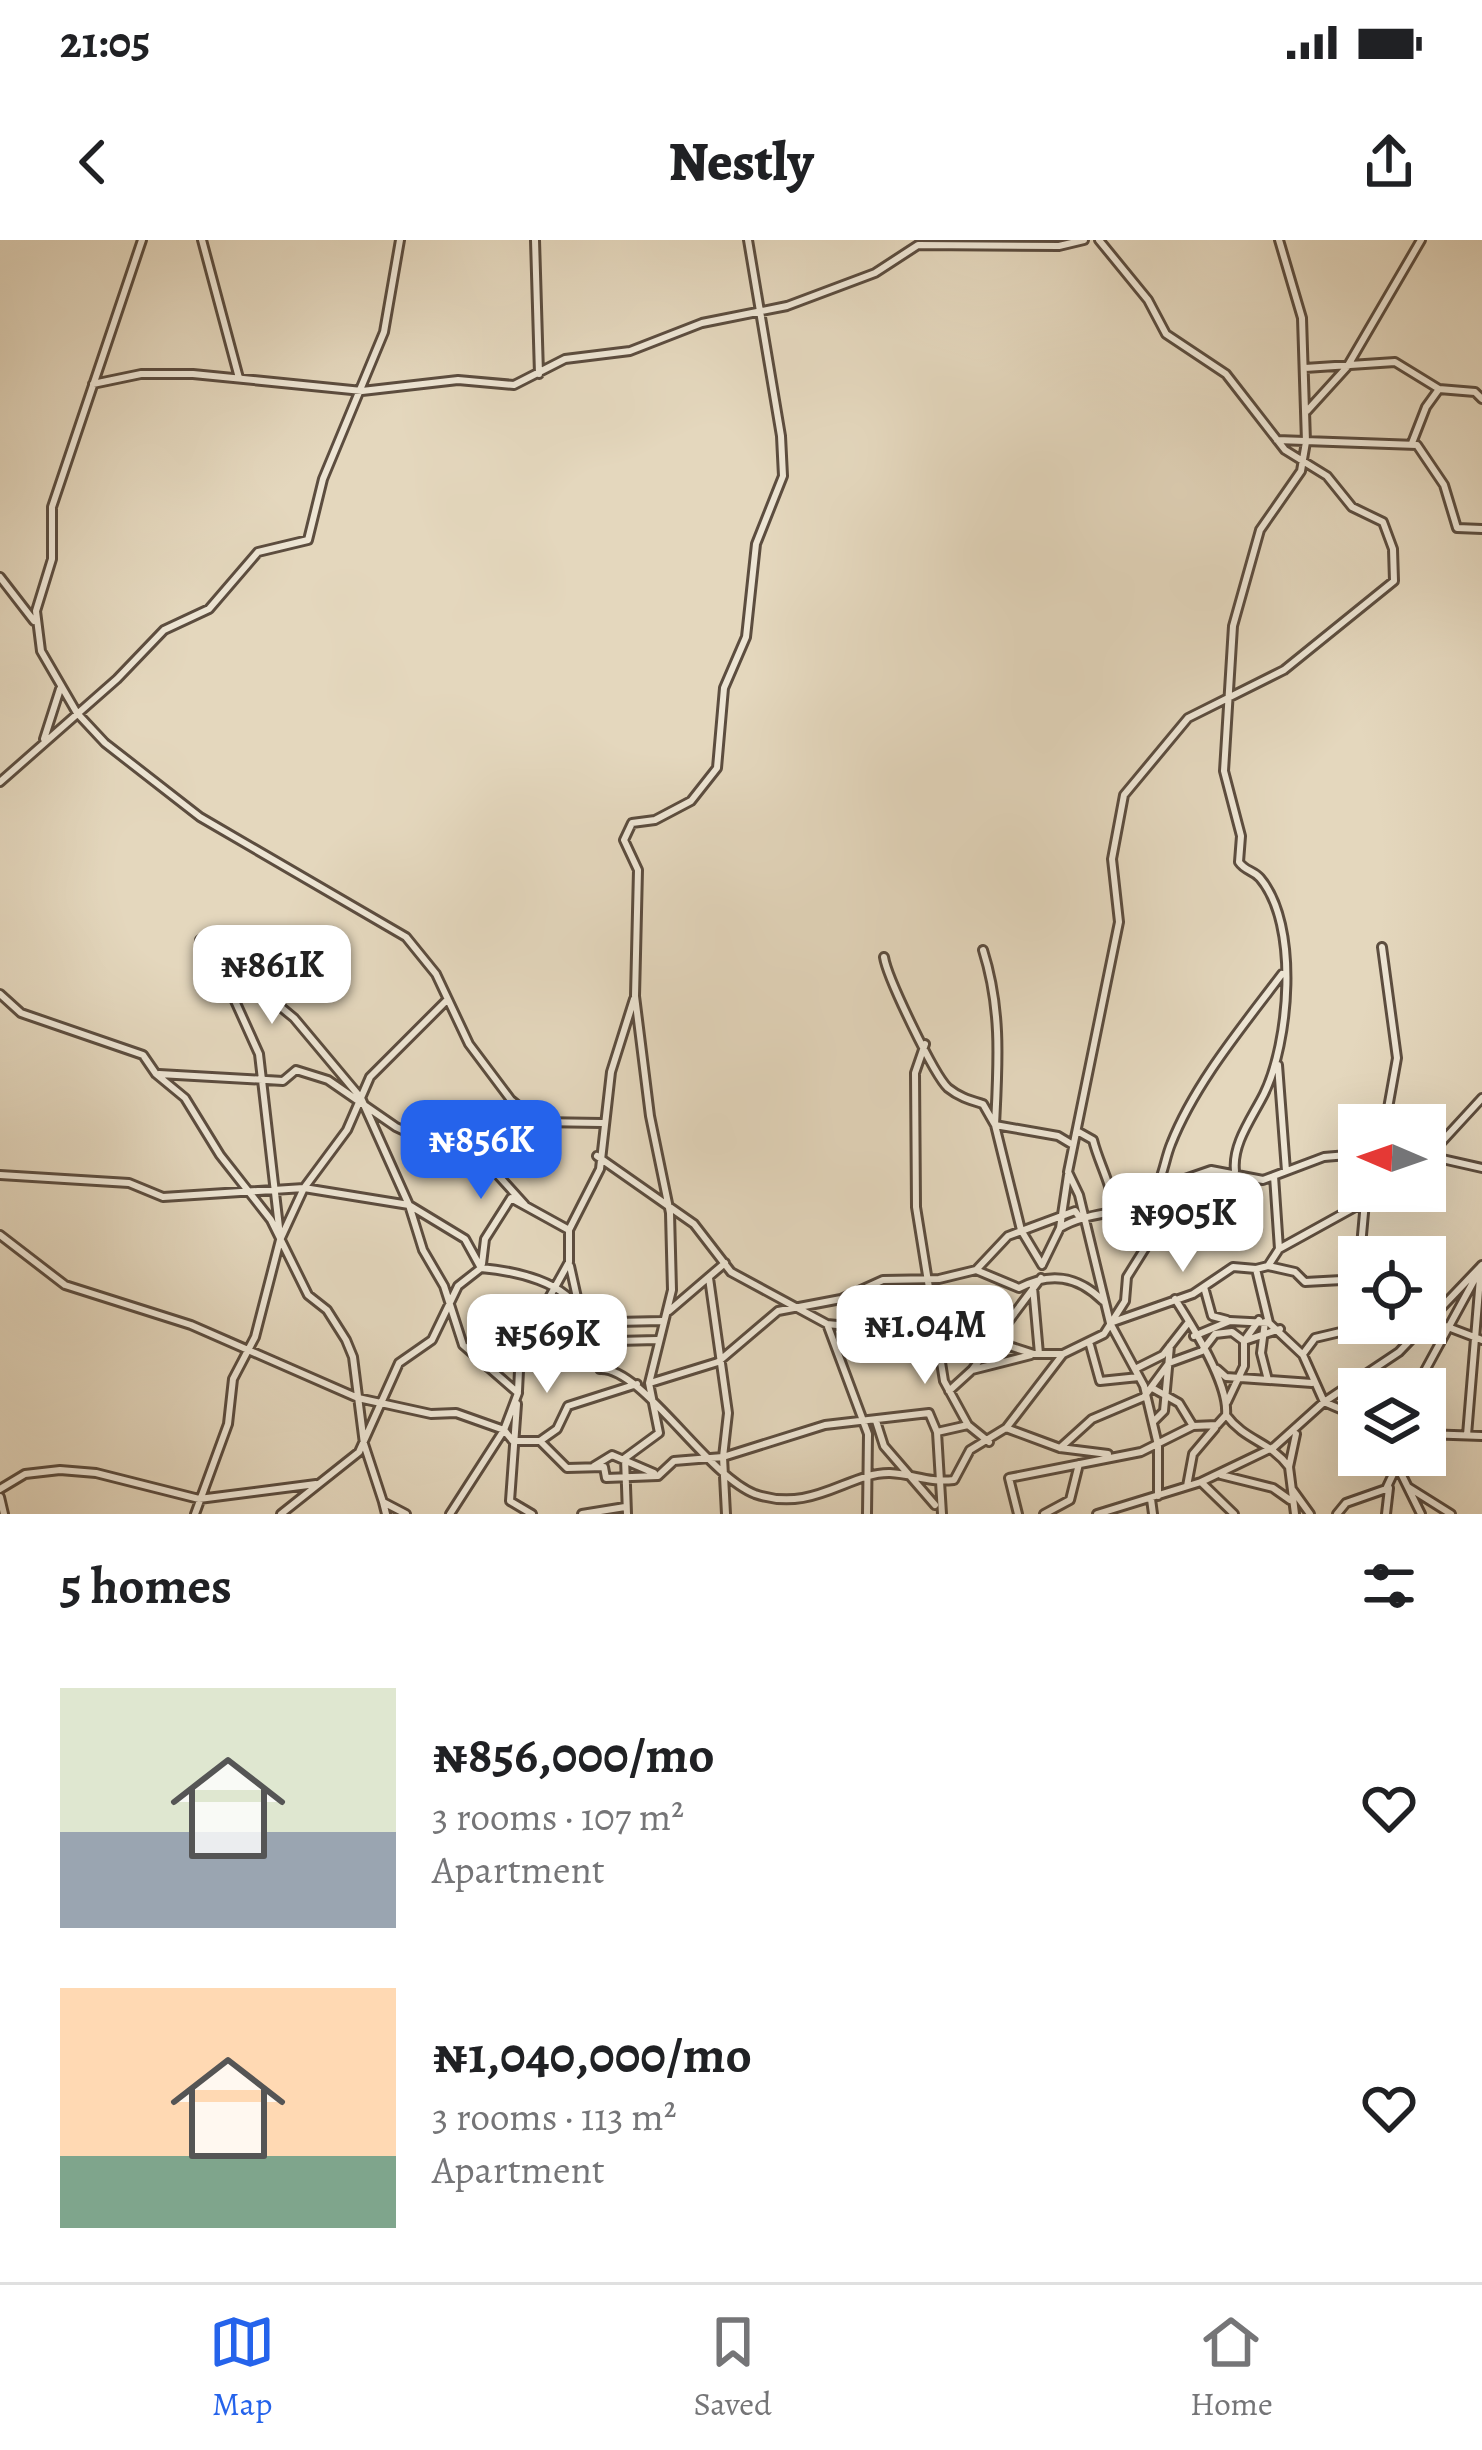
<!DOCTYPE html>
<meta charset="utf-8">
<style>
:root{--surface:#fff;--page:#f6f6f6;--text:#202124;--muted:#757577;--line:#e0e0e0;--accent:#2563eb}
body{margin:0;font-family:Alegreya,serif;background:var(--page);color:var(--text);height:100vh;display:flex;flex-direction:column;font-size:45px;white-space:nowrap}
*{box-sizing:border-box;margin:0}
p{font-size:39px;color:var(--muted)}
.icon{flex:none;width:66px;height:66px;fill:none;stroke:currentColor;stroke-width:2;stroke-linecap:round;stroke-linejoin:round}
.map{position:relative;height:1274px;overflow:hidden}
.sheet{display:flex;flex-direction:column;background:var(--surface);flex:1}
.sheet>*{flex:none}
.needle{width:78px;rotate:272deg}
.controls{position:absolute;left:1338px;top:864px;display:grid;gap:24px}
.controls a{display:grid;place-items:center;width:108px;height:108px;border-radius:0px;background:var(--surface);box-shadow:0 12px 48px #0002;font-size:60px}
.price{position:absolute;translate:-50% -102px;padding:0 27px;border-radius:24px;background:#fff;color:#222;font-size:39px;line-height:78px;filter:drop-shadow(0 3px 6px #0008)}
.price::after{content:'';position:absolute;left:50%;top:72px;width:36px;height:27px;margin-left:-18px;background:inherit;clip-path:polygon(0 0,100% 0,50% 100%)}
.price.active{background:var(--accent);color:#fff}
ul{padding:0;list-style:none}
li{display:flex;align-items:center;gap:36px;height:300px;padding:0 60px}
li span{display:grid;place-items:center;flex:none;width:336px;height:240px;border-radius:0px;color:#555}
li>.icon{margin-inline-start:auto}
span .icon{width:144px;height:144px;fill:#fffc;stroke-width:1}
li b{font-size:51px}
h2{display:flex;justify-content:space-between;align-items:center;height:144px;padding:0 60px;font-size:51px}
.status{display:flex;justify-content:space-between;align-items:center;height:84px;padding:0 60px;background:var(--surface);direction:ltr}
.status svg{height:33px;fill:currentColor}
header{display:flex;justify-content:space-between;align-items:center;height:156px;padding:0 60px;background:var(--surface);font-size:54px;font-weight:800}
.tab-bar{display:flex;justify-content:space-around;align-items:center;height:168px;border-top:3px solid var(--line);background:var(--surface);font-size:33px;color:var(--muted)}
.tab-bar a{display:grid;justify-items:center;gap:6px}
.tab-bar .active{color:var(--accent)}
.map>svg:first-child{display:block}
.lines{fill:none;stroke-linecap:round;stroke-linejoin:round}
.minor-casing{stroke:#5c4d3f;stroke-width:12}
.minor{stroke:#ede5d4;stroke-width:6}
</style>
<div class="status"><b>21:05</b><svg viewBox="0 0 49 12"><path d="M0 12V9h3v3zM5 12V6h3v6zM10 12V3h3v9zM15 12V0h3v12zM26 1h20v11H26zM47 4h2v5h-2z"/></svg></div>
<header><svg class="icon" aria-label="back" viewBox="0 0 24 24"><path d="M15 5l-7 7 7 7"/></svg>Nestly<svg class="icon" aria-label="share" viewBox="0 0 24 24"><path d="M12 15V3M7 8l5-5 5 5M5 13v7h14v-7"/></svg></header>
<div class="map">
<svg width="1482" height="1274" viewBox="0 0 1482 1274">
<rect width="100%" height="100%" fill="#e4d7bd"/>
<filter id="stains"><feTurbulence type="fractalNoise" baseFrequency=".00167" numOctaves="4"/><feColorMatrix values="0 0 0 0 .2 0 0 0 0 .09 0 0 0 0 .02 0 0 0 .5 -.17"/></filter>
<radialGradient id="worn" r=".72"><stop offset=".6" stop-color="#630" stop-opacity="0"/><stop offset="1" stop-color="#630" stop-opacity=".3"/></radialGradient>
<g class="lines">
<defs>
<path id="minor" d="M 142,0 L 52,267 L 52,319 L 36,371 L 41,411 L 77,473 L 105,503 L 200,577 L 406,697 L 436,734 L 469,804 L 511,860 L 538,882 L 602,883
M 202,0 L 239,138
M 535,0 L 539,134
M 1099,0 L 1148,60 L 1166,94 L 1226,134 L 1285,210 L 1327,236 L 1352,267 L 1383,282 L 1393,309 L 1394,341 L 1284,430 L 1188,478 L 1124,555 L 1112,619 L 1119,682 L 1068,932 L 1079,955 L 1110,1083 L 1144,1146 L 1158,1205 L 1158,1256
M 1305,128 L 1395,122 L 1439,149 L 1475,152 L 1482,159
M 93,144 L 141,134 L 193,134 L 362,151 L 458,140 L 514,145 L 565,119 L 630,111 L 702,83 L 787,66 L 875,33 L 918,5 L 1059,6 L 1084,0
M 1307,171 L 1347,127 L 1421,0
M 1277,200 L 1417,205 L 1444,245 L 1457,288 L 1482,289
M 1412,203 L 1426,167 L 1439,149
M 0,337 L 34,381
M 44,499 L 60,449
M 0,542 L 117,439 L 164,390 L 209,369 L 258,312 L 308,300 L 323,239 L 384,92 L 400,0
M 200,700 L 294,778 L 361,858 L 409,965 L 423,1010 L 444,1046 L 463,1105 L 518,1153 L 504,1190 L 450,1274
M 215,700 L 217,721 L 259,814 L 280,996
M 1382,707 L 1397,818 L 1385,885
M 983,710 C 1002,770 998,824 995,885 L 1058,896 L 1073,905
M 884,717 C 887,737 934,835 948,848 C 959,857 970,860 983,864 L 995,885 L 1021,990 L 1042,1025
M 0,754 L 21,773 L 143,815 L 156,834 L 185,858 L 220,915 L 271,980 L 308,1055 L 327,1070 L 346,1100 L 353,1117 L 364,1204 L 383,1262 L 406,1274
M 925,804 L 915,833 L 916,967 L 944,1141 L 968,1185
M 1278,825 L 1286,931
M 159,834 L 283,841 L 296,830 L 328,840 L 396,887 L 497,934 L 525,965
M 1077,891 L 1093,900 C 1099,924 1111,942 1113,967
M 597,916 L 694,984 L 731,1032 L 827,1084 L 990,1100 L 1034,1114 L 1063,1114 L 1104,1094 L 1125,1061 L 1127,1037 L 1147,1005 L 1146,960
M 1429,916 L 1482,928
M 1425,920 L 1482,858
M 1235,931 C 1232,904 1252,878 1264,854 C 1289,803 1300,685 1260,638 C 1253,630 1245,631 1239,622 L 1241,596 L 1224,531 L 1233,386 L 1260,290 L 1301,231 L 1306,202 L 1302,78 L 1279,0
M 0,935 L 129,943 L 163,957 L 304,948 L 409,965 L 465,999 L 481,1028
M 1274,936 L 1279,1009
M 1159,948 L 1211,930 L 1263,940 L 1324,917 L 1359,914
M 1146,960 L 1163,964 L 1167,973 L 1192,971 L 1199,977 L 1199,990 L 1214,982 L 1214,959 L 1250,941
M 1060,988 C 1087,971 1124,975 1144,961 C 1163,948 1163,923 1171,904 C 1195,843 1243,786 1282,734
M 0,995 L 65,1045 L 191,1085 L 358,1158 L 431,1174 L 456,1173 L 504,1190 L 513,1201 L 540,1201 L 567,1228 L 604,1227 L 606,1238 L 658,1236 L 674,1221 L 723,1217 L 825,1185 L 929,1173 L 937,1192 L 942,1274
M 1360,1017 L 1366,951
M 482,1024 L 485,999 L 511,958 L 569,990
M 1042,1025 L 1060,988 L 1068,935
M 570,1026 L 580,1071
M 1268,1026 L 1295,1032 L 1305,1042 L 1342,1040 L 1359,1049
M 1359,1028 L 1359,1036
M 976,1030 L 1008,996 L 1075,971 L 1078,975
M 709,1038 L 728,1173 L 723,1217 L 726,1274
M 1033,1047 L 1039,1114
M 1204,1047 L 1212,1076 L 1227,1080
M 1175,1059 C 1193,1087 1229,1144 1226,1175 C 1245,1201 1270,1201 1289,1227
M 669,1071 L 725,1023
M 1113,1082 L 1193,1054 L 1233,1027 L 1256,1029
M 1265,1082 L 1261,1113 L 1268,1140
M 1269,1083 L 1256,1029 L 1268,1026 L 1279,1009 L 1384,951
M 827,1084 L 868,1194 L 867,1274
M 1371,1085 L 1440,1084 L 1482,1100
M 1194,1096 L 1230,1081 L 1269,1083 L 1303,1115 L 1324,1162 L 1359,1177
M 657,1100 L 617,1101 L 615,1082 L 662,1081
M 1090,1105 L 1100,1141 L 1139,1137
M 1303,1114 L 1315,1098 L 1370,1085
M 1137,1128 L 1163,1115 L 1188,1083
M 1217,1129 L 1226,1137 L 1312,1143
M 972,1130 L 1041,1038
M 650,1143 L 718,1122 L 778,1071 L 841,1059 L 883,1040 L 939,1039 L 976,1030 L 1019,1048 C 1050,1032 1077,1035 1103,1061
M 1154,1149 L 1179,1163 L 1193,1186
M 1415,1149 L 1477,1035
M 518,1151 L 520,1110 L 569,1022 L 569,990 L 600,929 L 611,832 L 634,759
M 949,1151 L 972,1130 L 1031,1115
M 1227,1162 L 1244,1126 L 1244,1101 L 1259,1080
M 517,1164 L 510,1261 L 532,1274
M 876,1181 L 884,1206 L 935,1265
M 1153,1182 L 1164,1171 L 1170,1106
M 1007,1187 L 1063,1114
M 937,1192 L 968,1185 L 989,1202
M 1425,1194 L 1482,1196
M 1467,1195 L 1481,1026
M 540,1201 L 557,1189 L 568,1166 L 637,1144
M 1060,1208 L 1092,1179 L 1144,1157 L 1169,1123 L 1202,1111 L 1215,1094 L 1232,1092 L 1244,1101 L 1280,1089
M 1392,1215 L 1421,1274
M 594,1226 L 612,1215 L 654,1233
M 1221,1235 L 1273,1248 L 1290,1260
M 1201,1242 L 1234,1274
M 1187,1246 L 1193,1214 L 1215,1188
M 1408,1247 L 1451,1274
M 0,1249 L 25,1234 L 60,1230 L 96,1233 L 199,1259 L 316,1244
M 1292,1249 L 1310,1274
M 0,1257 L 4,1274
M 1151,1259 L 1153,1274
M 383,1262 L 386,1274
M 195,1274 L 228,1184 L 233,1139 L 255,1097 L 280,1000 L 304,948 L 347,890 L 370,837 L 446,761
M 281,1274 L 359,1212 L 399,1123 L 432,1100 L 458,1046 L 481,1028 C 514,1031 567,1041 581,1075 C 589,1093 591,1112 600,1129 C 642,1127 706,1235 755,1254 C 813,1274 849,1232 890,1233 C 914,1234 927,1243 954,1240 L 970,1210 L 1006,1188 L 1060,1208 L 1108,1214
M 582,1274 L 625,1267
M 627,1274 L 625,1218 L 659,1193 L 649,1143 L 672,1050 L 670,973 L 650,876 L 635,756 L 638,630 L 624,600 L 632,583 L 655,580 L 691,561 L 717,528 L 724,448 L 746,397 L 756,304 L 783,236 L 781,196 L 748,0
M 1018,1274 L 1009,1238 L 1141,1212 L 1193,1186 L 1217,1185 L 1226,1175
M 1044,1274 L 1070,1260 L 1079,1224
M 1097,1274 L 1201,1242 L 1274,1207 L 1324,1162 L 1399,1112 L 1482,1025
M 1295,1274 L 1289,1227 L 1296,1194
M 1337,1274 L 1346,1263 L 1386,1249 L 1402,1215
M 1386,1274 L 1389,1248"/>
</defs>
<!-- minor casing -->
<use href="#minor" class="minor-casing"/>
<!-- minor -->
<use href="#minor" class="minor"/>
</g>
<rect width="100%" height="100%" filter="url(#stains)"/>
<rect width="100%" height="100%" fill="url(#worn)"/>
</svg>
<div class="controls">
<a><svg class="needle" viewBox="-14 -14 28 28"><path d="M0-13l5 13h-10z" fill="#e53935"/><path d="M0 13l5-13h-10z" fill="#757577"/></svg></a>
<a><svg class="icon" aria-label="locate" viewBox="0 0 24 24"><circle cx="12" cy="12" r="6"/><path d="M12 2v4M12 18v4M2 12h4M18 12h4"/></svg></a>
<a><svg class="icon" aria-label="layers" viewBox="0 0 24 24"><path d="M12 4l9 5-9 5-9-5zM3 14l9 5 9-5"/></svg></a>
</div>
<b class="price" style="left:272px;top:787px">₦861K</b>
<b class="price active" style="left:481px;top:962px">₦856K</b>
<b class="price" style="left:1183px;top:1035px">₦905K</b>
<b class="price" style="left:925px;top:1147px">₦1.04M</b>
<b class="price" style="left:547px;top:1156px">₦569K</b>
</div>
<section class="sheet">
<h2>5 homes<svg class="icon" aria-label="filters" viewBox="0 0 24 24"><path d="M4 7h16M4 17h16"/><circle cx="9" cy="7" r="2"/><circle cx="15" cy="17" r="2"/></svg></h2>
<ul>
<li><span style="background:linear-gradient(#dfe7d0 60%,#9aa5b1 0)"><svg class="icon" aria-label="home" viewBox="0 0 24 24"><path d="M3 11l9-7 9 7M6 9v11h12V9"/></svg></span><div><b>₦856,000/mo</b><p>3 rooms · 107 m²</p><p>Apartment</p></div><svg class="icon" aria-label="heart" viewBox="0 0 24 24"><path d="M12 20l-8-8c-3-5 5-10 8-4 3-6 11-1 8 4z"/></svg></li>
<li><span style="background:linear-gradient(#ffd9b3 70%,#7fa58c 0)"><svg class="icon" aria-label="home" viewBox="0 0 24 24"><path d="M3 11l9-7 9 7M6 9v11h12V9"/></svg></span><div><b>₦1,040,000/mo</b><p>3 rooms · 113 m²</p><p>Apartment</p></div><svg class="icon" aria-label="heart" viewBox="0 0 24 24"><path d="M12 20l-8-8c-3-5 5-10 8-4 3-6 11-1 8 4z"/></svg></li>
</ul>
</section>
<nav class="tab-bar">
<a class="active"><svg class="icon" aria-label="map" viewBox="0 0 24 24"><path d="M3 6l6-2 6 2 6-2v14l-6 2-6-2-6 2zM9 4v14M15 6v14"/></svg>Map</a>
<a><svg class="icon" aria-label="saved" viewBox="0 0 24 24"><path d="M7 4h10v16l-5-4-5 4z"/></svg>Saved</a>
<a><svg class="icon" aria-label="home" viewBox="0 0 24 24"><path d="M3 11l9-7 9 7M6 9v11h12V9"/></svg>Home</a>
</nav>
